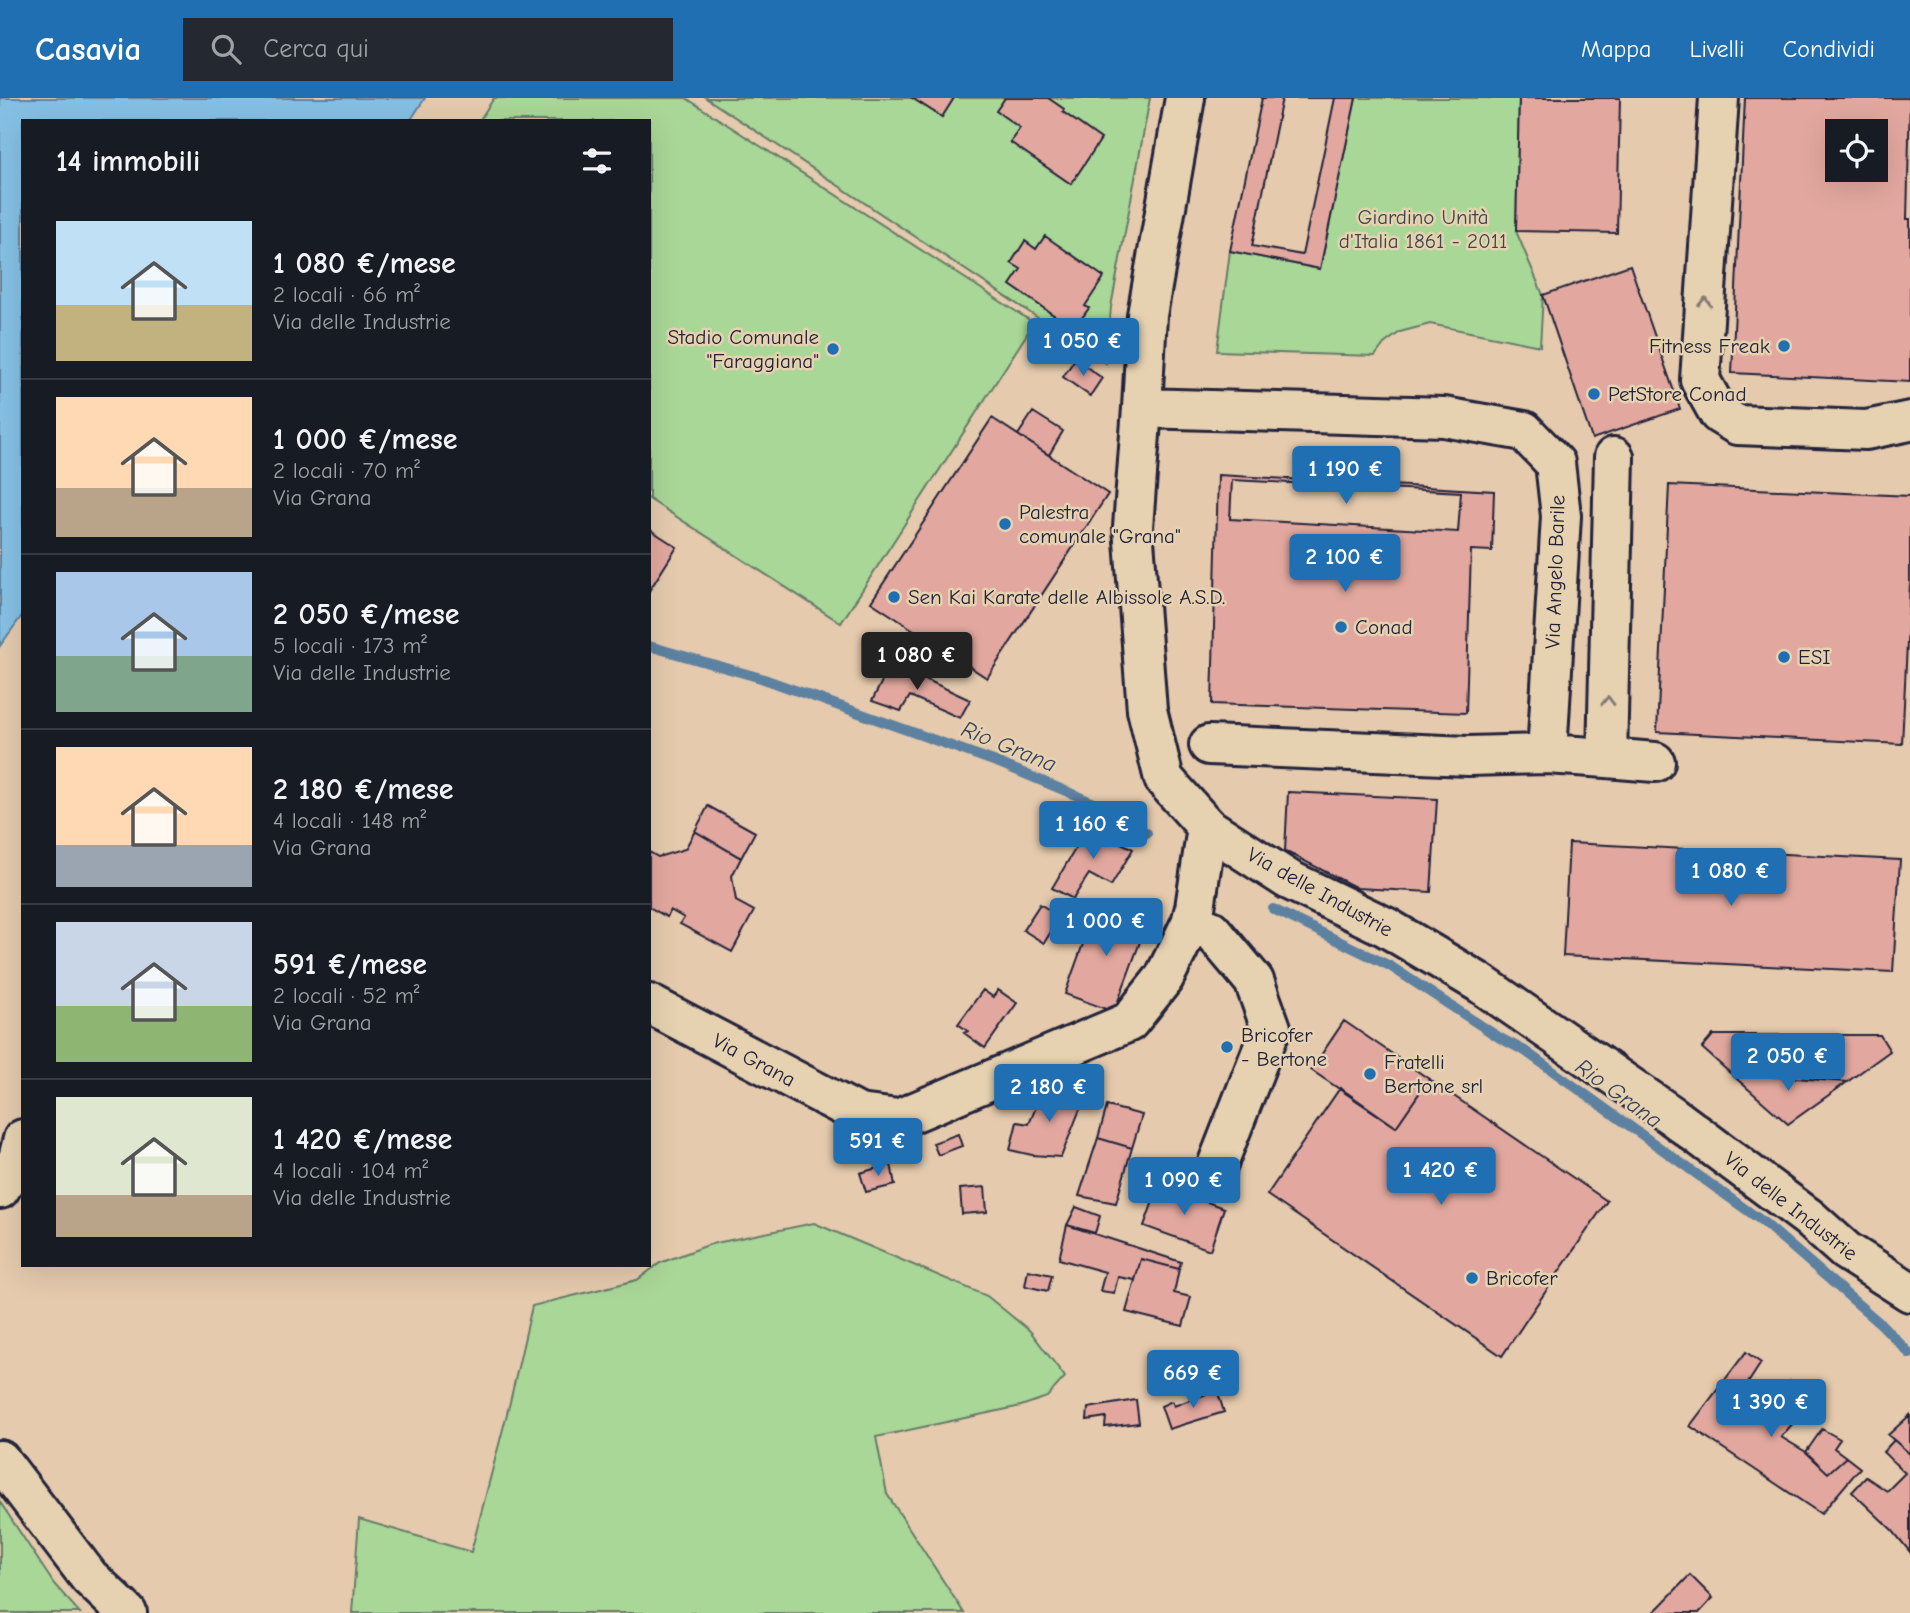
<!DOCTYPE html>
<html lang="it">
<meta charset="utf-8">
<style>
:root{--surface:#171b24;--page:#242831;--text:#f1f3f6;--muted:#9ea1a6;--line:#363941;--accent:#1f6fb2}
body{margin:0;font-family:"Comic Neue",sans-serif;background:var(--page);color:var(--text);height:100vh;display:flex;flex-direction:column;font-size:26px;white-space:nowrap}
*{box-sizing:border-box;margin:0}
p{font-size:23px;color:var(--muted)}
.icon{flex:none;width:38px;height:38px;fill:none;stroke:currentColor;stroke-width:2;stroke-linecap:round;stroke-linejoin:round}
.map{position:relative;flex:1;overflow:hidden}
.sheet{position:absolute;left:21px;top:21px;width:630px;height:1148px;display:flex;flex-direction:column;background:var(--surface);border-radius:0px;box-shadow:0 7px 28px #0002}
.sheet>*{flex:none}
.tools{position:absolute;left:1825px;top:21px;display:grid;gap:14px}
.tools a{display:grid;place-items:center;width:63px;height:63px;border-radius:0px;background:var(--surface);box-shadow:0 7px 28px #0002;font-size:35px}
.price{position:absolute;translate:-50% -60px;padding:0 16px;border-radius:7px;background:var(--accent);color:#fff;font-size:23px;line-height:46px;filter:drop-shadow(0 2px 4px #0008)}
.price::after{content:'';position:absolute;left:50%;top:42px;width:21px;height:16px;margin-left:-10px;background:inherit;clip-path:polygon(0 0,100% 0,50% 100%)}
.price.active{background:#222;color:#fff}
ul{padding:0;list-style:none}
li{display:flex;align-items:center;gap:21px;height:175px;padding:0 35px}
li+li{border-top:2px solid var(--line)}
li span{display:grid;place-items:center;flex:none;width:196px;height:140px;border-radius:0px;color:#555}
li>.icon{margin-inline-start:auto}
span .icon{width:84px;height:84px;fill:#fffc;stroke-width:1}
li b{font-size:30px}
h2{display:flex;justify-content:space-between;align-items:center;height:84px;padding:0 35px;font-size:30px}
header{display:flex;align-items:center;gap:42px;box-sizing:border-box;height:98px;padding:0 35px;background:var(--accent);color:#fff}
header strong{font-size:33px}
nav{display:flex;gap:38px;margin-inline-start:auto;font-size:24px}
.search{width:490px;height:63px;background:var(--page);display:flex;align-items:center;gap:18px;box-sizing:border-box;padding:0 24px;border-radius:0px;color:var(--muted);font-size:26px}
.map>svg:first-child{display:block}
.green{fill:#a9d797;stroke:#667c69;stroke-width:2}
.water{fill:#85c0e4;stroke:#5d81a0;stroke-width:2}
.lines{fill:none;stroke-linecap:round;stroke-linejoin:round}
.stream{stroke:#5d81a0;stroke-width:10}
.building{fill:#e2a89f;stroke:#22223b;stroke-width:2;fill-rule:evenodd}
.minor-casing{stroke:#22223b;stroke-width:44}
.minor{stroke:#e6d2b0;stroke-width:38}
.oneway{stroke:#847a76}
.poi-dot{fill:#1f6fb2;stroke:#e6d2b0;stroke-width:2.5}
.labels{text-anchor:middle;stroke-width:5;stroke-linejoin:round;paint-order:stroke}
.park-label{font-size:21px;fill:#3d464d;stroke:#e6d2b0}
.poi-label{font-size:21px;fill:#22223b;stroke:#e6d2b0;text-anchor:start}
.street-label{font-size:21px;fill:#22223b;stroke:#e6d2b0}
.water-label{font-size:23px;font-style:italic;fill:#36425d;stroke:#e6d2b0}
</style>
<header>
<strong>Casavia</strong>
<div class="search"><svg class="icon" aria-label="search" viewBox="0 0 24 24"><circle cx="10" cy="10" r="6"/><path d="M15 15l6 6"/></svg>Cerca qui</div>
<nav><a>Mappa</a><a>Livelli</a><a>Condividi</a></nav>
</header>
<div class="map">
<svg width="1910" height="1515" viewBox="0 0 1910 1515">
<rect width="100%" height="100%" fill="#e5caad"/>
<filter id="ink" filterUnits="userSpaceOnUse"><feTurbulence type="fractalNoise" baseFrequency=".0143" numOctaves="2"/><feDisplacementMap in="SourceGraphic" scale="14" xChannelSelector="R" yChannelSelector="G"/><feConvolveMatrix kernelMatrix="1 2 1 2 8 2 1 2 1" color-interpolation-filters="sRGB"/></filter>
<g filter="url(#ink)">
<!-- green -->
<path class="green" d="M 494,0 L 686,0 L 1034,225 L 841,525 L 649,401 L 649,23 L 479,23 Z
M 706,0 L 1150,0 L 1111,209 L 1106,265 Z
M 1356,0 L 1519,0 L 1516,133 L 1543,197 L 1540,248 L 1430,226 L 1400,234 L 1384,246 L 1375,258 L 1217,253 L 1230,153 L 1320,171 Z
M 814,1125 L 987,1198 L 1030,1233 L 1065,1279 L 1047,1299 L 1021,1308 L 876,1339 L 887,1396 L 964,1515 L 352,1515 L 359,1421 L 471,1454 L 510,1304 L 532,1208 L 637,1182 L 660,1165 L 711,1146 Z
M 0,1404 L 54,1486 L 80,1515 L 0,1515 Z"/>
<!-- water -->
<path class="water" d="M 0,0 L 425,0 L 410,23 L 23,23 L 23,516 L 0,548 Z"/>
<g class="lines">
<!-- stream -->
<path class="stream" d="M 649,548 L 761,580 L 999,665 L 1094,705 L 1147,735
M 1273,811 L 1390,868 L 1500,940 L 1525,953 L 1762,1123 L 1882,1227 L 1910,1256"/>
</g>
<!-- building -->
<path class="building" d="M 912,0 L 954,0 L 942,19 Z
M 1005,0 L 1048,0 L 1064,11 L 1063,14 L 1101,41 L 1071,86 L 1010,44 L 1020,30 L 996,13 Z
M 1262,0 L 1356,0 L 1320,171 L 1230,153 Z
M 1282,0 L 1335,0 L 1302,157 L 1252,148 Z
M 1519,0 L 1620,0 L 1617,135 L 1516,133 Z
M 1745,0 L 1910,0 L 1907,121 L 1910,121 L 1910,284 L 1732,275 ZM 1838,33 L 1876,33 L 1876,72 L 1838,72 Z
M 1045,138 L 1104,179 L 1085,208 L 1089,210 L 1074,231 L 1010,187 L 1021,171 L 1011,165 L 1025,143 L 1036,151 Z
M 1630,167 L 1680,311 L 1592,341 L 1543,197 Z
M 1075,261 L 1102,280 L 1090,298 L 1063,279 Z
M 1033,314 L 1063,333 L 1049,357 L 1018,337 Z
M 992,320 L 1108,396 L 987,580 L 871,504 Z
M 1218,377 L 1494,393 L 1492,453 L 1471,452 L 1466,615 L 1212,606 Z
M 1232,382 L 1461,394 L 1458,434 L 1230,421 Z
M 1669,387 L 1910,398 L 1910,485 L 1902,646 L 1657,634 Z
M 649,431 L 677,449 L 649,493 Z
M 891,565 L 970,602 L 960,620 L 910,598 L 901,613 L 872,603 Z
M 1288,694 L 1437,701 L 1431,794 L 1357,790 L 1285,753 Z
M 708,708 L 755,734 L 741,760 L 695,733 Z
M 1090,726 L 1115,736 L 1111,740 L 1133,751 L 1111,788 L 1089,776 L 1073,801 L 1052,790 Z
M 695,733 L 741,760 L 732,778 L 736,803 L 754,813 L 732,854 L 680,826 L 684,820 L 670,812 L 667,819 L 649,809 L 649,754 L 658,759 L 685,751 Z
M 1569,745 L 1900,762 L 1893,874 L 1563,858 Z
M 1040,806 L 1060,819 L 1044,845 L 1023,832 Z
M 1097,807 L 1147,825 L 1114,914 L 1065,896 Z
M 983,892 L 993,899 L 998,892 L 1017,905 L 985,950 L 964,935 L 968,933 L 958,926 Z
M 1344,923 L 1429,981 L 1396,1029 L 1311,972 Z
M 1713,937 L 1880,937 L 1890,953 L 1847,984 L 1730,975 L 1702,950 Z
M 1730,975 L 1847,984 L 1788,1026 Z
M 1429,981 L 1607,1103 L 1502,1258 L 1267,1097 L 1340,990 L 1396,1029 Z
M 1047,983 L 1084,1001 L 1061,1059 L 1032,1057 L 1010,1052 L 1017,1024 L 1029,1026 Z
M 1107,1008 L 1142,1017 L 1132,1050 L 1098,1040 Z
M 958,1036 L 962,1048 L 938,1057 L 933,1045 Z
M 1098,1040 L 1132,1050 L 1116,1105 L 1079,1098 Z
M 891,1066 L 895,1087 L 866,1094 L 860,1075 Z
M 1159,1087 L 1224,1110 L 1210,1152 L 1144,1128 Z
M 985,1089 L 987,1114 L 962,1116 L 960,1091 Z
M 1076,1109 L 1100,1118 L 1095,1135 L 1067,1127 Z
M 1067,1127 L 1181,1164 L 1179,1171 L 1141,1161 L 1135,1182 L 1118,1179 L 1114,1195 L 1100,1193 L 1105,1174 L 1059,1161 Z
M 1141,1161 L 1179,1171 L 1174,1195 L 1191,1199 L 1183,1228 L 1126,1214 Z
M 1028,1172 L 1052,1177 L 1048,1193 L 1025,1188 Z
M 1746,1254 L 1761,1265 L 1735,1305 L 1762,1322 L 1790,1283 L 1814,1301 L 1781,1339 L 1806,1354 L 1828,1375 L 1846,1359 L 1860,1370 L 1821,1416 L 1690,1328 Z
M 1217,1292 L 1224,1314 L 1169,1331 L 1161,1308 L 1172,1303 L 1174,1308 Z
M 1136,1302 L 1139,1325 L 1105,1329 L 1106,1319 L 1087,1322 L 1088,1310 Z
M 1910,1317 L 1910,1356 L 1888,1337 Z
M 1822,1331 L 1840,1341 L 1834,1350 L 1846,1359 L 1828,1375 L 1806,1354 Z
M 1894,1342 L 1910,1356 L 1910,1454 L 1893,1433 L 1852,1394 L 1866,1379 L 1887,1393 L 1905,1375 L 1883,1354 Z
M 1690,1477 L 1713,1500 L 1699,1515 L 1653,1515 Z"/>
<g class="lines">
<defs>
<path id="minor" d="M 1185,0 L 1147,217 L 1142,310 L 1133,429 L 1147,612 L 1164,681 L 1207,729 L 1289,782 L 1386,829 L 1480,885 L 1671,1017 L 1809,1120 L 1846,1153 L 1910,1194
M 1719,0 L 1700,282 L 1719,316 L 1737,327 L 1866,332 L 1910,323
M 1142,310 L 1444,319 L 1524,333 L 1555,365 L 1561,418 L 1547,656
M 1209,647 L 1468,658 L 1547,656 L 1607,660 L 1614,359
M 1607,660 L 1655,664
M 1191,825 L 1211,832 L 1254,883 L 1271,930 L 1213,1078
M 649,906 L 859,1016 L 898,1021 L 1129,924 L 1164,880 L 1191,825 L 1195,810 L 1207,729
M 0,1091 L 18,1061 L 23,1041
M 0,1362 L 89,1479 L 127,1515"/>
</defs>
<!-- minor casing -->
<use href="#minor" class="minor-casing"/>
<!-- minor -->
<use href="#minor" class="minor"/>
</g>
<!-- one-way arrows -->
<defs><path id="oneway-chevron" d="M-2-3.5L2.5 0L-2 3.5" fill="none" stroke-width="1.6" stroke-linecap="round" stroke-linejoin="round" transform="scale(1.75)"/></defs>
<g class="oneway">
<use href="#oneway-chevron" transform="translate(1705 204) rotate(-86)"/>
<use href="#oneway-chevron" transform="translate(1608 603) rotate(-89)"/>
</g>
</g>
<!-- markers -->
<g class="poi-dot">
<circle cx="1784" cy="248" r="7"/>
<circle cx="833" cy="251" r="7"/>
<circle cx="1594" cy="296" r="7"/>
<circle cx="1005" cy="426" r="7"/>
<circle cx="894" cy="499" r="7"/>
<circle cx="1341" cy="529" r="7"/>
<circle cx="1784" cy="559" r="7"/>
<circle cx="1227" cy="949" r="7"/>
<circle cx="1370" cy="976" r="7"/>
<circle cx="1472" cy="1180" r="7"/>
</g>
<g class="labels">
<!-- park labels -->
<g class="park-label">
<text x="1423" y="126">Giardino Unità<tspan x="1423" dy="24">d'Italia 1861 - 2011</tspan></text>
</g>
<!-- poi labels -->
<g class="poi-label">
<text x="819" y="246" text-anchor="end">Stadio Comunale<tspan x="819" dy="24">"Faraggiana"</tspan></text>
<text x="1770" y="255" text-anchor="end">Fitness Freak</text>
<text x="1608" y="303">PetStore Conad</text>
<text x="1019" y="421">Palestra<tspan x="1019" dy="24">comunale "Grana"</tspan></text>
<text x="908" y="506">Sen Kai Karate delle Albissole A.S.D.</text>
<text x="1355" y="536">Conad</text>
<text x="1798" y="566">ESI</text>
<text x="1241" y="944">Bricofer<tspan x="1241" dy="24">- Bertone</tspan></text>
<text x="1384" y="971">Fratelli<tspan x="1384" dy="24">Bertone srl</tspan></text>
<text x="1486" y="1187">Bricofer</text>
</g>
<!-- street labels -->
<g class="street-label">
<text transform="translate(1555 474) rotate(-88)" y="7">Via Angelo Barile</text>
<text transform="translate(1320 794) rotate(29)" y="7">Via delle Industrie</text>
<text transform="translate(754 962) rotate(28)" y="7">Via Grana</text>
<text transform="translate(1791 1108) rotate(38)" y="7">Via delle Industrie</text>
</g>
<!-- water labels -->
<g class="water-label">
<text transform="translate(1009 648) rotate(22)" y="8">Rio Grana</text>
<text transform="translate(1619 995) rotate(36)" y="8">Rio Grana</text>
</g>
</g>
</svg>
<div class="tools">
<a><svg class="icon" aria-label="locate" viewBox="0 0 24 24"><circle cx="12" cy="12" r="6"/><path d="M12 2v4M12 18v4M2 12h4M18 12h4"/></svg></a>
</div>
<b class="price" style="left:1083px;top:280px">1 050 €</b>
<b class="price" style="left:1346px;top:408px">1 190 €</b>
<b class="price" style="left:1345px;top:496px">2 100 €</b>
<b class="price active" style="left:917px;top:594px">1 080 €</b>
<b class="price" style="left:1093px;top:763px">1 160 €</b>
<b class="price" style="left:1731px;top:810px">1 080 €</b>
<b class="price" style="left:1106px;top:860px">1 000 €</b>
<b class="price" style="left:1788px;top:995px">2 050 €</b>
<b class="price" style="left:1049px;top:1026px">2 180 €</b>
<b class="price" style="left:878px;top:1080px">591 €</b>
<b class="price" style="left:1441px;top:1109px">1 420 €</b>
<b class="price" style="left:1184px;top:1119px">1 090 €</b>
<b class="price" style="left:1193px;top:1312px">669 €</b>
<b class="price" style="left:1771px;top:1341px">1 390 €</b>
<section class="sheet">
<h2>14 immobili<svg class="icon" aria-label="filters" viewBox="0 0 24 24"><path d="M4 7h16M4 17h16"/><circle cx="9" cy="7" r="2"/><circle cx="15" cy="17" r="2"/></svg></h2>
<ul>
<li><span style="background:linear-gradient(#bfe0f5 60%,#c2b280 0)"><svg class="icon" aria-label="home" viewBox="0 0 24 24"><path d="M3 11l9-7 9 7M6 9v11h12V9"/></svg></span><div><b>1 080 €/mese</b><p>2 locali · 66 m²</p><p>Via delle Industrie</p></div></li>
<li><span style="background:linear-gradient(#ffd9b3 65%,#b9a48a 0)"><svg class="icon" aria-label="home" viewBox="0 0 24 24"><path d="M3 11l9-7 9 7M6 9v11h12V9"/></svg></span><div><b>1 000 €/mese</b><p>2 locali · 70 m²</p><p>Via Grana</p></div></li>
<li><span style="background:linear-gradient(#a9c7e8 60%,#7fa58c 0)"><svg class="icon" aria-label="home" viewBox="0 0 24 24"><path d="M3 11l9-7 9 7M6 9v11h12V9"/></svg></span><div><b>2 050 €/mese</b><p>5 locali · 173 m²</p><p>Via delle Industrie</p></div></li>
<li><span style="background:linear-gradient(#ffd9b3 70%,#9aa5b1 0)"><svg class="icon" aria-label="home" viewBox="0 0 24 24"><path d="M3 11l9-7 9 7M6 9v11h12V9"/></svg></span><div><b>2 180 €/mese</b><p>4 locali · 148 m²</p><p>Via Grana</p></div></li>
<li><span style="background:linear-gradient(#c9d6e8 60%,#8fb573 0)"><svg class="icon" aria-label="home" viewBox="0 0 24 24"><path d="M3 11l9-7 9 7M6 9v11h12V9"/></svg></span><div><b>591 €/mese</b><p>2 locali · 52 m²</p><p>Via Grana</p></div></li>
<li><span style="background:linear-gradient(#dfe7d0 70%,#b9a48a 0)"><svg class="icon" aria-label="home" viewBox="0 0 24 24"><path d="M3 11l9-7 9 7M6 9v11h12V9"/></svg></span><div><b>1 420 €/mese</b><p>4 locali · 104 m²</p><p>Via delle Industrie</p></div></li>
</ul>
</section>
</div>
